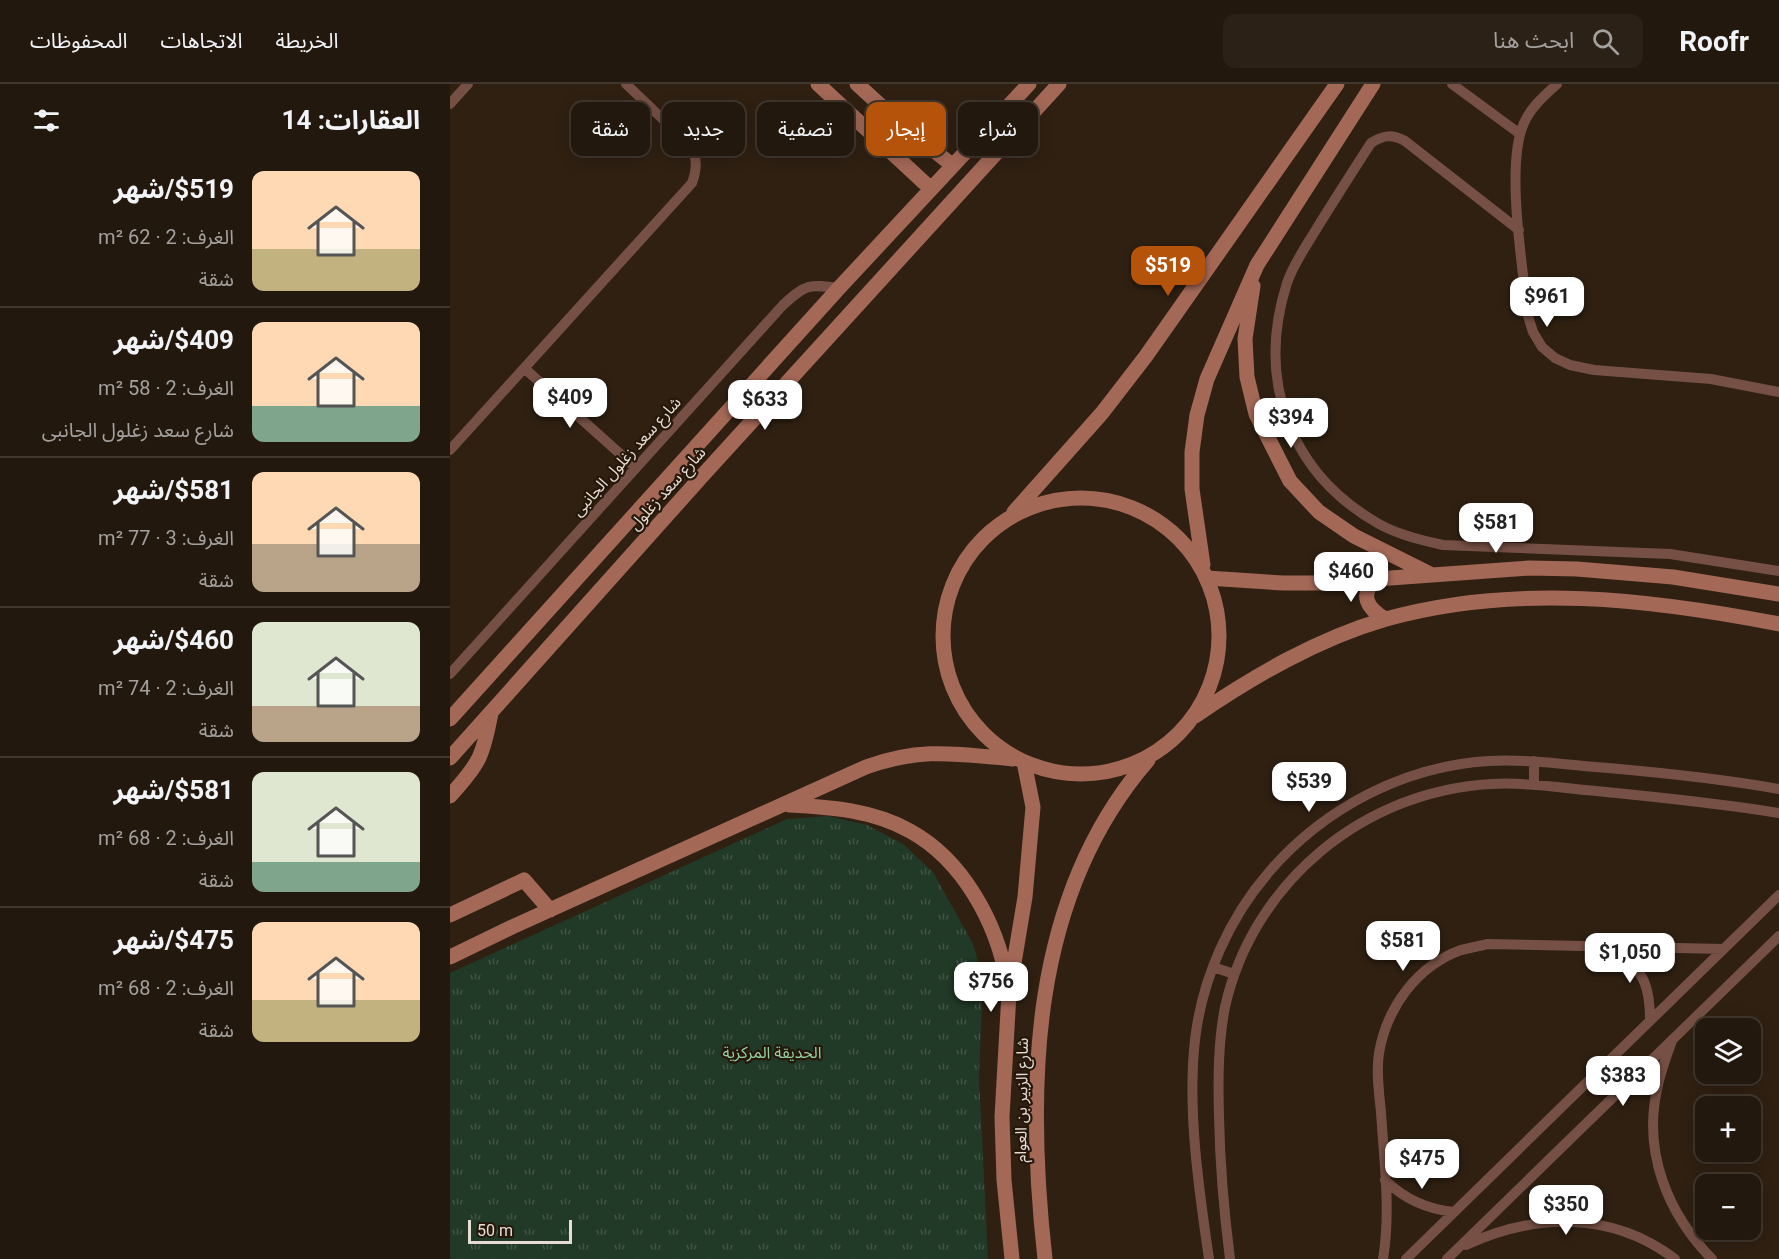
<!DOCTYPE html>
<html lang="ar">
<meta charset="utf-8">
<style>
:root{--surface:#23180e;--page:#2b2117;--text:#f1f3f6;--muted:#a3a09e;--line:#40372e;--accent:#b45309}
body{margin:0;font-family:Roboto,"Noto Sans Arabic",sans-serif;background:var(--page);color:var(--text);direction:rtl;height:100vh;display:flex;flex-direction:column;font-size:22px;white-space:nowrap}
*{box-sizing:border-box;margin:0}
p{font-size:20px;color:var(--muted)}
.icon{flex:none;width:33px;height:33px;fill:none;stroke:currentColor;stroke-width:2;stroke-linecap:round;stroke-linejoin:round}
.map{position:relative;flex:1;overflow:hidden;direction:ltr}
.panel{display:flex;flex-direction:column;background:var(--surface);width:450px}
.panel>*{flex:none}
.guide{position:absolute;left:18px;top:18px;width:570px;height:54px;direction:rtl;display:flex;gap:12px}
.buttons{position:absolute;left:1245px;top:934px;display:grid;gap:12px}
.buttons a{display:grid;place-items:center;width:66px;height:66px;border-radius:12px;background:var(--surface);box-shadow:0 3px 15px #0003,0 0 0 2px var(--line);font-size:30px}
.scale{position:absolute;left:18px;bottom:15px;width:104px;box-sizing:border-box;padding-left:6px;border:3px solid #e7ddd4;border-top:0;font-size:16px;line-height:21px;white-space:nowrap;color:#e7ddd4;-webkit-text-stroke:4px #251709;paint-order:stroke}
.price{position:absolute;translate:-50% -51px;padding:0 14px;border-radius:12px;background:#fff;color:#222;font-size:20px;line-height:39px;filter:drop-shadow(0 2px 3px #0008)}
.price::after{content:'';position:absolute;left:50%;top:36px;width:18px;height:14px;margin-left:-9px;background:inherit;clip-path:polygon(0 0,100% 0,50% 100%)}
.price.selected{background:var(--accent);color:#fff}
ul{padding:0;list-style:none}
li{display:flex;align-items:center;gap:18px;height:150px;padding:0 30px}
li+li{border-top:2px solid var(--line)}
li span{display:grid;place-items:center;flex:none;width:168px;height:120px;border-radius:12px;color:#555}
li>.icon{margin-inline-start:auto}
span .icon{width:72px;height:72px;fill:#fffc;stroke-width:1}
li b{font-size:26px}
h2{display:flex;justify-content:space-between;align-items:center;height:72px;padding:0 30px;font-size:26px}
.chip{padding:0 21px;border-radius:12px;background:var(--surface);box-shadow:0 3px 15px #0003,0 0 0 2px var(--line);font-size:21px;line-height:54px}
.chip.selected{background:var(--accent);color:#fff}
header{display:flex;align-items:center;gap:36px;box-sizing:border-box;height:84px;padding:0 30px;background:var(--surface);border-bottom:2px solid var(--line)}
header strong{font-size:28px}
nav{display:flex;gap:33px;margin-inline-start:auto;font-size:21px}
.search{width:420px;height:54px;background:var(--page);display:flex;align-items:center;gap:15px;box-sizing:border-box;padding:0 21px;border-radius:12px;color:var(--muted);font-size:22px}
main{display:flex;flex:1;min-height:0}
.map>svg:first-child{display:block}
.park{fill:url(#park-tufts)}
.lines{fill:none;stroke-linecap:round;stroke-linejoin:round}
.street{stroke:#765045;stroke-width:10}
.secondary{stroke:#a46857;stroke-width:15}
.labels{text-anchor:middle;stroke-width:4.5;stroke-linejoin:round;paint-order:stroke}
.street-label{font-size:16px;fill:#e7ddd4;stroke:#251709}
.park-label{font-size:16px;fill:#94d1a2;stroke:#251709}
</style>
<header>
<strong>Roofr</strong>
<div class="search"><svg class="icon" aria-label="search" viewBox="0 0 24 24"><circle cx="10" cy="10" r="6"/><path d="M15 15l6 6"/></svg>ابحث هنا</div>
<nav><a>الخريطة</a><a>الاتجاهات</a><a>المحفوظات</a></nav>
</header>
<main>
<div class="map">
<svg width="1329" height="1175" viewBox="0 0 1329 1175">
<defs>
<pattern id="park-tufts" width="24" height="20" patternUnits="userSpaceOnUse" patternTransform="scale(1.5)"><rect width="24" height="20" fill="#213927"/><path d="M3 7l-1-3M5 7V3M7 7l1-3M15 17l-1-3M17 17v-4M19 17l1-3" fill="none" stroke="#415545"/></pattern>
</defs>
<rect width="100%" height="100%" fill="#2f2012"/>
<!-- park -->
<path class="park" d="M 378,732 L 417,741 L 453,760 L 483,788 L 523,860 L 533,894 L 529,992 L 538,1175 L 0,1175 L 0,889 L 337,735 Z"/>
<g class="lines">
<!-- street -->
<path class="street" d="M 1002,0 L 1070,50
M 1107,0 C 1094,12 1081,23 1074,39 C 1055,80 1073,185 1078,232 L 1083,248 L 1092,263 L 1105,274 L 1120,281 L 1144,286 L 1261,295 L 1329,308
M 0,20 L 18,0
M 1069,146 L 955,57 C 942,50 933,51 921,59 C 904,85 887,112 870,139 C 859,158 844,178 837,199 C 806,296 839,389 929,440 C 949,451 971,456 993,461 L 1220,470 L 1329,487
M 74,284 L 186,384
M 0,366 L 242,99 C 247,85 247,76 242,63 L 176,0
M 0,590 L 333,221 C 356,200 359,200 389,204
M 1084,701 L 1084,677
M 1159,864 C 1193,884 1200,899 1200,937
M 763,883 L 784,890
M 1222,957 C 1216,973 1210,989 1207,1006 C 1193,1069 1218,1130 1262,1175
M 1145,990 L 1165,1011
M 935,1096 C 955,1115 976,1125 1004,1128
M 1016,1161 C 1085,1129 1162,1127 1225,1175
M 759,1175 C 749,1106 737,1025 745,956 C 752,895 779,834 819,788 C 874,724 954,682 1039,677 C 1079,675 1119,681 1158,684 C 1215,689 1273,695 1329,705
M 780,1175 C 774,1128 770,1081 769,1033 C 768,996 768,959 775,923 C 803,798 914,707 1041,700 C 1076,698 1112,704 1146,707 C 1207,713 1268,719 1329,729
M 933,1175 C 941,1127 934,1077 931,1028 C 929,1009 926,988 929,969 C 937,923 967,882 1011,866 C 1020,864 1029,862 1038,860 L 1274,865
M 956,1175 L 1329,811
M 997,1175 L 1329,852"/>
<!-- secondary -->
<path class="secondary" d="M 368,0 L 481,105
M 407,0 L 452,41 L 502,81
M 803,202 L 795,255 L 797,293 L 806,330 L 840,397 L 869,428 L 904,452 L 980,490
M493 552a138 138 0 1 1 276 0a138 138 0 1 1-276 0Z
M 564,428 L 652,329 L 696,272 L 887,0
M 753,481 L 742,405 L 742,368 L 747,331 L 757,295 L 807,181 L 923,0
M 757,494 L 833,499 L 871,499 L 1079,484 L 1127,485 L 1223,493 L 1329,510
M 926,494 C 909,511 917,524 935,535
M 745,632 C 804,592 867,555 936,535 C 1064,499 1201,515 1329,540
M 0,635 L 389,204 L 579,0
M 0,674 L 253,391 L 609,0
M 0,712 C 30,679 33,672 41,629
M 339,721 C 380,723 423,726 460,747 C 513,776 547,839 557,897
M 0,831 L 74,796 L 100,826
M 0,873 L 62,843 L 416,683 C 471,663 506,670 563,675
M 562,1175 L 554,1096 L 552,1033 L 559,909 L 575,813 L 583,723 L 574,678
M 595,1175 C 576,1004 579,813 698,676"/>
</g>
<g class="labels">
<!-- street labels -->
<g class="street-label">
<text transform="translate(176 372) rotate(-48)" y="6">شارع سعد زغلول الجانبى</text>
<text transform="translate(217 404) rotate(-48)" y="6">شارع سعد زغلول</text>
<text transform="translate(571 1016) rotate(-89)" y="6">شارع الزبير بن العوام</text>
</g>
<!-- park labels -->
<g class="park-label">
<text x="322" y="974">الحديقة المركزية</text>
</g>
</g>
</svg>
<div class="buttons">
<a><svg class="icon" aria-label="layers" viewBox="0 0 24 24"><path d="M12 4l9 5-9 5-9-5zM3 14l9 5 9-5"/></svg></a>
<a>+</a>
<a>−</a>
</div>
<div class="scale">50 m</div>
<b class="price selected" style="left:718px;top:213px">$519</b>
<b class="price" style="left:1097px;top:244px">$961</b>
<b class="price" style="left:120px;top:345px">$409</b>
<b class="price" style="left:315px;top:347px">$633</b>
<b class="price" style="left:841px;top:365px">$394</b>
<b class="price" style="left:1046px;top:470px">$581</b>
<b class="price" style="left:901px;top:519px">$460</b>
<b class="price" style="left:859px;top:729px">$539</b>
<b class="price" style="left:953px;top:888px">$581</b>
<b class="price" style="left:1180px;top:900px">$1,050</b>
<b class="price" style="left:541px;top:929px">$756</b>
<b class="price" style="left:1173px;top:1023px">$383</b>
<b class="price" style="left:972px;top:1106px">$475</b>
<b class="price" style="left:1116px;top:1152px">$350</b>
<div class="guide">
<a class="chip">شراء</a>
<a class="chip selected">إيجار</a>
<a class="chip">تصفية</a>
<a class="chip">جديد</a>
<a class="chip">شقة</a>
</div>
</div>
<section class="panel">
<h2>العقارات: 14<svg class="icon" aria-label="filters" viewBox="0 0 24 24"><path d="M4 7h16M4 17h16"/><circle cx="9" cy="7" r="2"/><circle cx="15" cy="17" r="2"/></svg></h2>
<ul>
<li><span style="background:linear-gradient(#ffd9b3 65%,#c2b280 0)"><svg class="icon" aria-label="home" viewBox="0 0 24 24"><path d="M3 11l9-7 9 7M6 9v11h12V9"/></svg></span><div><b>$519/شهر</b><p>الغرف: 2 · 62 m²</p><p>شقة</p></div></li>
<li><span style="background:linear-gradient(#ffd9b3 70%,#7fa58c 0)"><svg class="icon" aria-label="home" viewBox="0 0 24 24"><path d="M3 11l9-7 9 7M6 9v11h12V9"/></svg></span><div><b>$409/شهر</b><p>الغرف: 2 · 58 m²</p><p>شارع سعد زغلول الجانبى</p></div></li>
<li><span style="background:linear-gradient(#ffd9b3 60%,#b9a48a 0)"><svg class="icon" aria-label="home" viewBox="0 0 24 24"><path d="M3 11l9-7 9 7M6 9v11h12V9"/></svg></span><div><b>$581/شهر</b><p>الغرف: 3 · 77 m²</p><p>شقة</p></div></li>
<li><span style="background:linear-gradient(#dfe7d0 70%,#b9a48a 0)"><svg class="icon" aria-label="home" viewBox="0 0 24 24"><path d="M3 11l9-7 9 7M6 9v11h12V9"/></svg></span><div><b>$460/شهر</b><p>الغرف: 2 · 74 m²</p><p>شقة</p></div></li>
<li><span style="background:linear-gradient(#dfe7d0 75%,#7fa58c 0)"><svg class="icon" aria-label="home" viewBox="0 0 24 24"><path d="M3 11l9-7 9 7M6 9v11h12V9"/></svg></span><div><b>$581/شهر</b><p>الغرف: 2 · 68 m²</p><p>شقة</p></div></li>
<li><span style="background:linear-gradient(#ffd9b3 65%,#c2b280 0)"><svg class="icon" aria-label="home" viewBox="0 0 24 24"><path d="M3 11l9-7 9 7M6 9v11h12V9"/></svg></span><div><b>$475/شهر</b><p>الغرف: 2 · 68 m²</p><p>شقة</p></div></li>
</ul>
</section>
</main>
